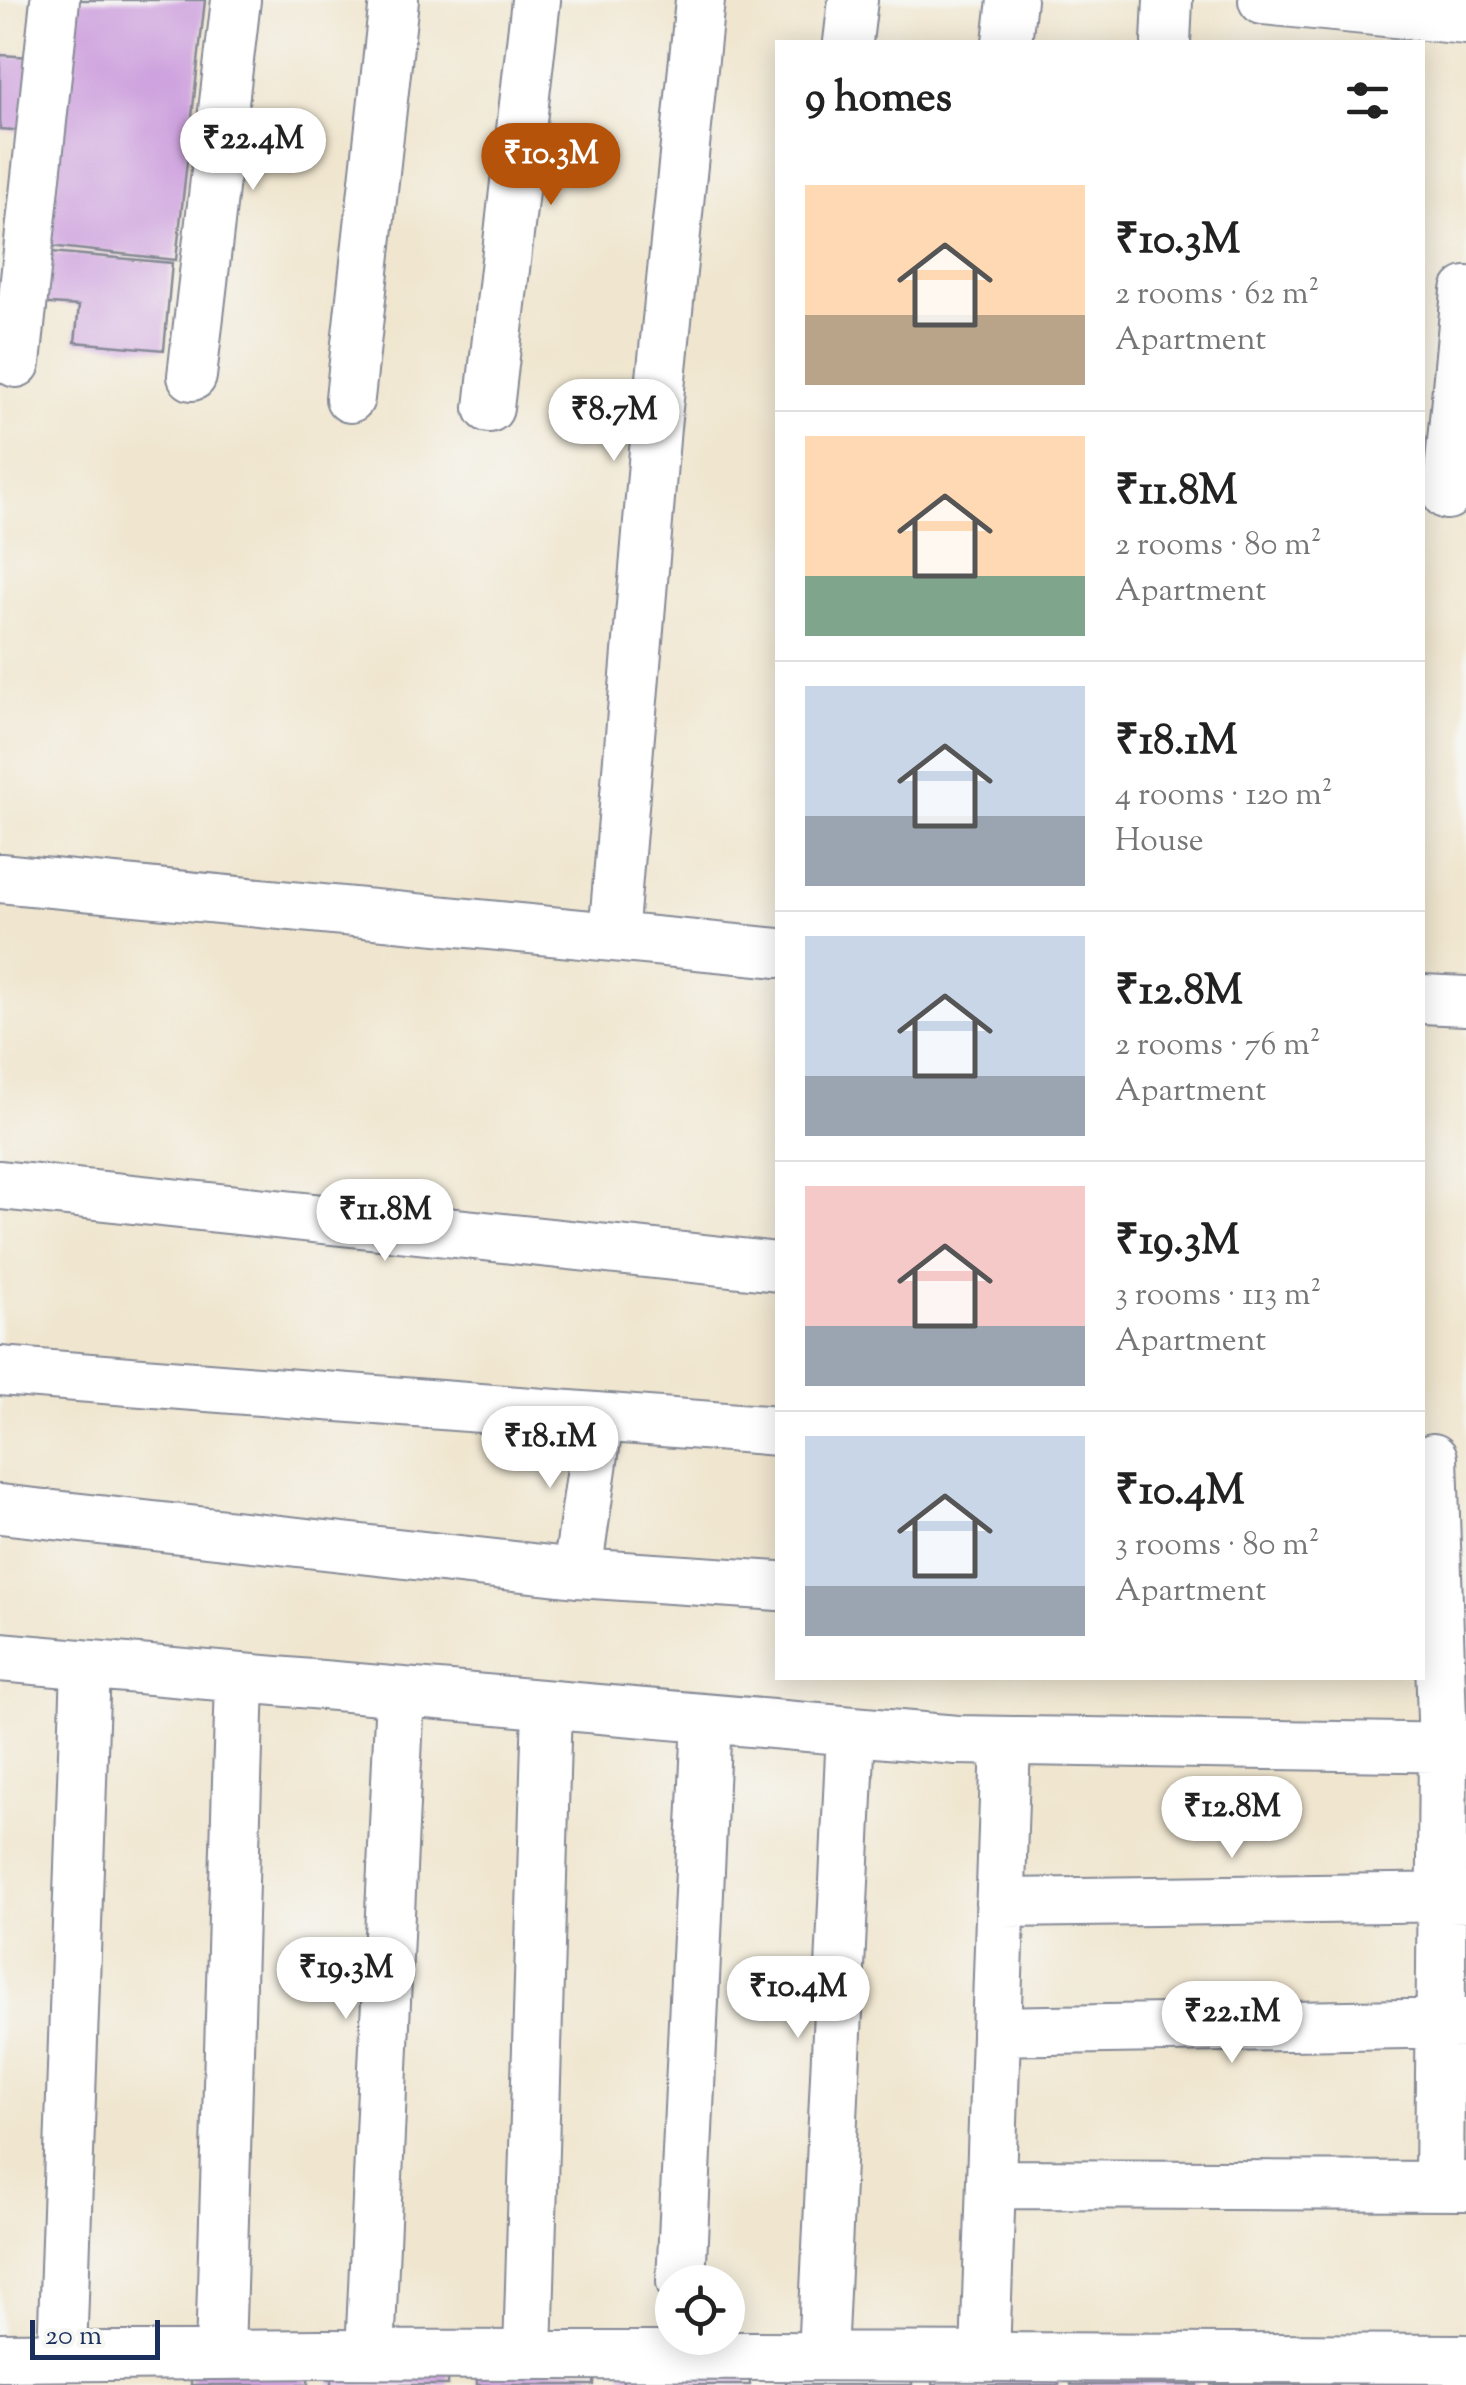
<!DOCTYPE html>
<meta charset="utf-8">
<style>
:root{--surface:#fff;--page:#f6f6f6;--text:#222;--muted:#767676;--line:#e0e0e0;--accent:#b45309}
body{margin:0;font-family:"Sorts Mill Goudy",serif;background:var(--page);color:var(--text);height:100vh;display:flex;flex-direction:column;font-size:38px;white-space:nowrap}
*{box-sizing:border-box;margin:0}
p{font-size:32px;color:var(--muted)}
.icon{flex:none;width:55px;height:55px;fill:none;stroke:currentColor;stroke-width:2;stroke-linecap:round;stroke-linejoin:round}
.map{position:relative;flex:1;overflow:hidden}
.panel{position:absolute;left:775px;top:40px;width:650px;height:1640px;display:flex;flex-direction:column;background:var(--surface);border-radius:0px;box-shadow:0 5px 25px #0003}
.panel>*{flex:none}
.controls{position:absolute;left:655px;top:2265px;display:grid;gap:20px}
.controls a{display:grid;place-items:center;width:90px;height:90px;border-radius:50%;background:var(--surface);box-shadow:0 5px 25px #0003;font-size:50px}
.scale{position:absolute;left:30px;bottom:25px;width:130px;box-sizing:border-box;padding-left:10px;border:5px solid #1b2f5e;border-top:0;font-size:28px;line-height:35px;white-space:nowrap;color:#1b2f5e;-webkit-text-stroke:8px #f6f6f2;paint-order:stroke}
.price{position:absolute;translate:-50% -85px;padding:0 22px;border-radius:35px;background:#fff;color:#222;font-size:32px;line-height:65px;filter:drop-shadow(0 2px 5px #0008)}
.price::after{content:'';position:absolute;left:50%;top:60px;width:30px;height:22px;margin-left:-15px;background:inherit;clip-path:polygon(0 0,100% 0,50% 100%)}
.price.active{background:var(--accent);color:#fff}
ul{padding:0;list-style:none}
li{display:flex;align-items:center;gap:30px;height:250px;padding:0 30px}
li+li{border-top:2px solid var(--line)}
li span{display:grid;place-items:center;flex:none;width:280px;height:200px;border-radius:0px;color:#555}
li>.icon{margin-inline-start:auto}
span .icon{width:120px;height:120px;fill:#fffc;stroke-width:1}
li b{font-size:42px}
h2{display:flex;justify-content:space-between;align-items:center;height:120px;padding:0 30px;font-size:42px}
.map>svg:first-child{display:block}
.building{fill:#cea1de}
.lines{fill:none;stroke-linecap:round;stroke-linejoin:round}
.minor-casing{stroke:#868a96;stroke-width:52}
.minor{stroke:#fff;stroke-width:48}
</style>
<div class="map">
<svg width="1466" height="2385" viewBox="0 0 1466 2385">
<rect width="100%" height="100%" fill="#f6f6f2"/>
<filter id="ink" filterUnits="userSpaceOnUse"><feTurbulence type="fractalNoise" baseFrequency=".01" numOctaves="2"/><feDisplacementMap in="SourceGraphic" scale="20" xChannelSelector="R" yChannelSelector="G"/><feConvolveMatrix kernelMatrix="1 2 1 2 8 2 1 2 1" color-interpolation-filters="sRGB"/></filter>
<filter id="wash" filterUnits="userSpaceOnUse"><feTurbulence type="fractalNoise" baseFrequency=".0048" numOctaves="4" result="noise"/><feDisplacementMap in="SourceGraphic" scale="40" xChannelSelector="R" yChannelSelector="G"/><feGaussianBlur stdDeviation="2.25" result="paint"/><feColorMatrix in="noise" values="0 0 0 0 0 0 0 0 0 0 0 0 0 0 0 0 0 1.4 0 .05"/><feComposite in="paint" operator="in"/></filter>
<g filter="url(#wash)">
<rect width="100%" height="100%" fill="#f0e6cf"/>
<g id="blocks">
<!-- building -->
<path class="building" d="M 78,0 L 205,0 L 176,260 L 49,246 Z
M 0,55 L 31,57 L 26,131 L 0,129 Z
M 40,251 L 172,263 L 164,350 L 75,342 L 79,306 L 36,303 Z
M 749,2359 L 750,2385 L 623,2385 L 623,2362 Z
M 331,2364 L 449,2364 L 448,2385 L 331,2385 Z
M 912,2367 L 912,2385 L 786,2385 L 786,2369 Z
M 1197,2367 L 1197,2385 L 1071,2385 L 1071,2370 Z
M 191,2368 L 309,2368 L 308,2385 L 191,2385 Z
M 477,2369 L 595,2369 L 594,2385 L 477,2385 Z
M 1058,2372 L 1059,2385 L 933,2385 L 933,2374 Z
M 1338,2374 L 1338,2385 L 1211,2385 L 1211,2377 Z
M 1466,2378 L 1466,2385 L 1358,2385 L 1357,2380 Z"/>
</g>
</g>
<g filter="url(#ink)">
<use href="#blocks" fill-opacity="0" stroke="#868a96" stroke-width="2.5"/>
<g class="lines">
<defs>
<path id="minor" d="M 1263,0 L 1466,20
M 848,42 L 853,0
M 1007,42 L 1012,0
M 1166,42 L 1168,0
M 16,363 L 55,0
M 192,376 L 236,0
M 350,398 L 394,0
M 489,408 L 536,0
M 1447,495 L 1466,291
M 0,878 L 778,953
M 613,937 L 656,427 L 700,0
M 1422,999 L 1466,1001
M 0,1185 L 778,1267
M 0,1371 L 778,1431
M 1433,1458 L 1443,1748 L 1439,2186
M 0,1509 L 577,1573 L 778,1586
M 577,1573 L 599,1419
M 0,1657 L 957,1740 L 1466,1748
M 1000,1903 L 1466,1897
M 996,2031 L 1466,2023
M 991,2184 L 1466,2186
M 681,2282 L 707,1719
M 62,2354 L 86,1667
M 220,2354 L 240,1680
M 370,2354 L 400,1693
M 528,2354 L 547,1706
M 822,2356 L 851,1731
M 0,2357 L 320,2354 L 1466,2359
M 985,2357 L 1006,1741"/>
</defs>
<!-- minor casing -->
<use href="#minor" class="minor-casing"/>
<!-- minor -->
<use href="#minor" class="minor"/>
</g>
</g>
</svg>
<div class="controls">
<a><svg class="icon" aria-label="locate" viewBox="0 0 24 24"><circle cx="12" cy="12" r="6"/><path d="M12 2v4M12 18v4M2 12h4M18 12h4"/></svg></a>
</div>
<div class="scale">20 m</div>
<b class="price" style="left:253px;top:193px">₹22.4M</b>
<b class="price active" style="left:551px;top:208px">₹10.3M</b>
<b class="price" style="left:614px;top:464px">₹8.7M</b>
<b class="price" style="left:385px;top:1264px">₹11.8M</b>
<b class="price" style="left:550px;top:1491px">₹18.1M</b>
<b class="price" style="left:1232px;top:1861px">₹12.8M</b>
<b class="price" style="left:346px;top:2022px">₹19.3M</b>
<b class="price" style="left:798px;top:2041px">₹10.4M</b>
<b class="price" style="left:1232px;top:2066px">₹22.1M</b>
<section class="panel">
<h2>9 homes<svg class="icon" aria-label="filters" viewBox="0 0 24 24"><path d="M4 7h16M4 17h16"/><circle cx="9" cy="7" r="2"/><circle cx="15" cy="17" r="2"/></svg></h2>
<ul>
<li><span style="background:linear-gradient(#ffd9b3 65%,#b9a48a 0)"><svg class="icon" aria-label="home" viewBox="0 0 24 24"><path d="M3 11l9-7 9 7M6 9v11h12V9"/></svg></span><div><b>₹10.3M</b><p>2 rooms · 62 m²</p><p>Apartment</p></div></li>
<li><span style="background:linear-gradient(#ffd9b3 70%,#7fa58c 0)"><svg class="icon" aria-label="home" viewBox="0 0 24 24"><path d="M3 11l9-7 9 7M6 9v11h12V9"/></svg></span><div><b>₹11.8M</b><p>2 rooms · 80 m²</p><p>Apartment</p></div></li>
<li><span style="background:linear-gradient(#c9d6e8 65%,#9aa5b1 0)"><svg class="icon" aria-label="home" viewBox="0 0 24 24"><path d="M3 11l9-7 9 7M6 9v11h12V9"/></svg></span><div><b>₹18.1M</b><p>4 rooms · 120 m²</p><p>House</p></div></li>
<li><span style="background:linear-gradient(#c9d6e8 70%,#9aa5b1 0)"><svg class="icon" aria-label="home" viewBox="0 0 24 24"><path d="M3 11l9-7 9 7M6 9v11h12V9"/></svg></span><div><b>₹12.8M</b><p>2 rooms · 76 m²</p><p>Apartment</p></div></li>
<li><span style="background:linear-gradient(#f6c9c9 70%,#9aa5b1 0)"><svg class="icon" aria-label="home" viewBox="0 0 24 24"><path d="M3 11l9-7 9 7M6 9v11h12V9"/></svg></span><div><b>₹19.3M</b><p>3 rooms · 113 m²</p><p>Apartment</p></div></li>
<li><span style="background:linear-gradient(#c9d6e8 75%,#9aa5b1 0)"><svg class="icon" aria-label="home" viewBox="0 0 24 24"><path d="M3 11l9-7 9 7M6 9v11h12V9"/></svg></span><div><b>₹10.4M</b><p>3 rooms · 80 m²</p><p>Apartment</p></div></li>
</ul>
</section>
</div>
